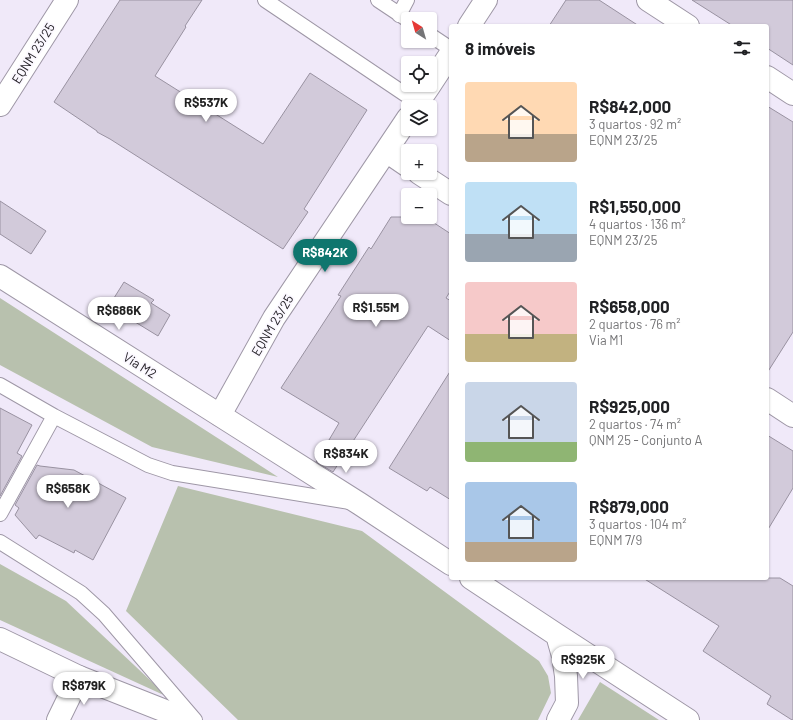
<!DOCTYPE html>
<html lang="pt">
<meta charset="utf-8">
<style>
:root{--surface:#fff;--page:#f2f2f2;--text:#202124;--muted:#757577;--accent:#0f766e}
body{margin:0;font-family:Barlow,sans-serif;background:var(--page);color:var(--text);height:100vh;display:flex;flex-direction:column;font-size:15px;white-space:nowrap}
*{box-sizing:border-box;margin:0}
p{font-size:13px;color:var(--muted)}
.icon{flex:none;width:22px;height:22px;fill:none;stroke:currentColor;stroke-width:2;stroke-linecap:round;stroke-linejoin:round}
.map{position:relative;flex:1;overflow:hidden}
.side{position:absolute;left:449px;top:24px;width:320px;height:556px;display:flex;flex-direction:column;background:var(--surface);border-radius:4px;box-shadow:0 1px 3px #0004}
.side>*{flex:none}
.needle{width:26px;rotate:323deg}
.buttons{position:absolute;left:401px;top:12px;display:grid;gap:8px}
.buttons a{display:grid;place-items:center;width:36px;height:36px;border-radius:4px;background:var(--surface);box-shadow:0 1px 3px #0004;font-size:20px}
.price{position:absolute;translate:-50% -34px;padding:0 9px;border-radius:14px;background:#fff;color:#222;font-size:13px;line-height:26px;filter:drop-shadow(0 1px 2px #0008)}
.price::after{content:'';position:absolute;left:50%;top:24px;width:12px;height:9px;margin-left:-6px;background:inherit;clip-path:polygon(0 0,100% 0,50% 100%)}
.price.current{background:var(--accent);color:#fff}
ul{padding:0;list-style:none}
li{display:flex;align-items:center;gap:12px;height:100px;padding:0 16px}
li span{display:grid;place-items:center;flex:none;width:112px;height:80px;border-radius:4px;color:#555}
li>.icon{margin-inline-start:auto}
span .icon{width:48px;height:48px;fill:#fffc;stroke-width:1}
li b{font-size:17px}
h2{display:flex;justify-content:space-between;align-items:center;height:48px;padding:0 16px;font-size:17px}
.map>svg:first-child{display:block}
.green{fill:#b8c1ae}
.building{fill:#d2cada;stroke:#9992a1}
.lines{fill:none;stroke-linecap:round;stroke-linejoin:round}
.service-casing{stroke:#9e97a6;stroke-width:16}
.minor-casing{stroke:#9e97a6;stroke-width:24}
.secondary-casing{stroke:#9e97a6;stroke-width:24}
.service{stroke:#fff;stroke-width:14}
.minor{stroke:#fff;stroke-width:22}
.secondary{stroke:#fff;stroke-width:22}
.labels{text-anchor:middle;stroke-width:3.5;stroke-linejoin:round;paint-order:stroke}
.street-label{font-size:13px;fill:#252228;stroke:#fbf8ff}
</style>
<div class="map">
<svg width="793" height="720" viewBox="0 0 793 720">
<rect width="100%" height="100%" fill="#f0e9f9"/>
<!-- green -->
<path class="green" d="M 0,298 L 278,477 L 152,447 L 0,365 Z
M 178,486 L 362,531 L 539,661 L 548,676 L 551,693 L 538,720 L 238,720 L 126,611 Z
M 0,564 L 66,601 L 168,697 L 0,620 Z
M 600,682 L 659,720 L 578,720 Z"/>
<!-- building -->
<path class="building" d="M 120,0 L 202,0 L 185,26 L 186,27 L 155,76 L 263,144 L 310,73 L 367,110 L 304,209 L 308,212 L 283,249 L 110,139 L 97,132 L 97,131 L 54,102 Z
M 566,0 L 599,0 L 639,26 L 549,26 Z
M 692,0 L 793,0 L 793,65 L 767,48 L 767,26 L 733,26 Z
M 767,106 L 793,122 L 793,332 L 767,373 Z
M 0,201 L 46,231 L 31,254 L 0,234 Z
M 391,217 L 425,217 L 451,234 L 451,290 L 446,298 L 451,301 L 451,341 L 428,326 L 333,472 L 316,462 L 339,423 L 281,388 L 341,296 L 338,295 L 369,247 L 371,249 Z
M 124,282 L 154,300 L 151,303 L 170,315 L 158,336 L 109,306 Z
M 451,370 L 451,500 L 430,487 L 427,491 L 389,468 Z
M 0,408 L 32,425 L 17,453 L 22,456 L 0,496 Z
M 767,435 L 793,451 L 793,488 L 767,531 Z
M 37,465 L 40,466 L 74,470 L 126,498 L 93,560 L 75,550 L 74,553 L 39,535 L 36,539 L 15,515 L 19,508 L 15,505 Z
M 643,578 L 780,578 L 793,586 L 793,720 L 792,720 L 767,704 L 771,696 L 703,651 L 719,626 Z"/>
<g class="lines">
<defs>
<path id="service" d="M 265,0 L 418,103
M 378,0 L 408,20
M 399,15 L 407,0
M 430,35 L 451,49
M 0,385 L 54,416 L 148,465 L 172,473 L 350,502
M 0,514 L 54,416
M 0,542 L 81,593 L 104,614 L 195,720"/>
<path id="minor" d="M 648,0 L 688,26
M 469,26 L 486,0
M 767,77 L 793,94
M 430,85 L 451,53
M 0,105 L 67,0
M 415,107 L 430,85
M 386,151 L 408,166
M 419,173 L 451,194
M 767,399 L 793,416
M 220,415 L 274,318 L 408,118
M 58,720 L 79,677"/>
<path id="secondary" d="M 0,276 L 360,504 L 451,564
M 471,578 L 557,635 L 688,720
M 557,635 L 563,656 L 566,676 L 567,703 L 558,720
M 0,639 L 79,677 L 188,720"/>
</defs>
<!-- service casing -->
<use href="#service" class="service-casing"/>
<!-- minor casing -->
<use href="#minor" class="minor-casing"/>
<!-- secondary casing -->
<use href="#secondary" class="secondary-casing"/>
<!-- service -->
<use href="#service" class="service"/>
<!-- minor -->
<use href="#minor" class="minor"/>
<!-- secondary -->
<use href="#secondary" class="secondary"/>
</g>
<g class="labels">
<!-- street labels -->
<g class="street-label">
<text transform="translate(33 53) rotate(-58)" y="5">EQNM 23/25</text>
<text transform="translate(272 325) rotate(-59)" y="5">EQNM 23/25</text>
<text transform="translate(140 365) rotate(32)" y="5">Via M2</text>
</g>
</g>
</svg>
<div class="buttons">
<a><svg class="needle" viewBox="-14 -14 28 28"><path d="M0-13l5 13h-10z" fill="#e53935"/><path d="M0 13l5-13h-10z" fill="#757577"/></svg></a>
<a><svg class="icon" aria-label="locate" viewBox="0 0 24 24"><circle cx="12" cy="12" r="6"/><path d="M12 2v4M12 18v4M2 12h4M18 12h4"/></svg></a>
<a><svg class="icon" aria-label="layers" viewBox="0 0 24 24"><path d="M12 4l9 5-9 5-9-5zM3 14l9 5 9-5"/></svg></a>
<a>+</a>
<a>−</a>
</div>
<b class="price" style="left:206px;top:123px">R$537K</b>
<b class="price current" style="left:325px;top:273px">R$842K</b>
<b class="price" style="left:376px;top:328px">R$1.55M</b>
<b class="price" style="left:119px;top:331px">R$686K</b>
<b class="price" style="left:346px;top:474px">R$834K</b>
<b class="price" style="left:68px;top:509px">R$658K</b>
<b class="price" style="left:583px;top:680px">R$925K</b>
<b class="price" style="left:84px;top:706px">R$879K</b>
<section class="side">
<h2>8 imóveis<svg class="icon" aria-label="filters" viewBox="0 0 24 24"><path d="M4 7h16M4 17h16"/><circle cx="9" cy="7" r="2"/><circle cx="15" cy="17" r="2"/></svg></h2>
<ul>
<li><span style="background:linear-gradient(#ffd9b3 65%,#b9a48a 0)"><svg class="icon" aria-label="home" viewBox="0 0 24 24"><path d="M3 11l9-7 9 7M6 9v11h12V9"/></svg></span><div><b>R$842,000</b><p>3 quartos · 92 m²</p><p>EQNM 23/25</p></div></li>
<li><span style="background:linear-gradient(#bfe0f5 65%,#9aa5b1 0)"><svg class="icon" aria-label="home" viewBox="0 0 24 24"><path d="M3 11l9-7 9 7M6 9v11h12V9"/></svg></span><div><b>R$1,550,000</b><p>4 quartos · 136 m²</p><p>EQNM 23/25</p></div></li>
<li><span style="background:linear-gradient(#f6c9c9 65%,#c2b280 0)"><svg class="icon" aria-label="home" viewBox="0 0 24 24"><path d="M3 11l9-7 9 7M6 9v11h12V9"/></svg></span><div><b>R$658,000</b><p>2 quartos · 76 m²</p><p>Via M1</p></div></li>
<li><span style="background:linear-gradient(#c9d6e8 75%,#8fb573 0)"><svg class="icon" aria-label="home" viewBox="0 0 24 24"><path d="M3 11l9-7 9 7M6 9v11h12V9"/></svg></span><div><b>R$925,000</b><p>2 quartos · 74 m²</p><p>QNM 25 - Conjunto A</p></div></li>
<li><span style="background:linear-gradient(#a9c7e8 75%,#b9a48a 0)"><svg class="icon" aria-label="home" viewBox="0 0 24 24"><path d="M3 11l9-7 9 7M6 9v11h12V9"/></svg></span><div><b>R$879,000</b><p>3 quartos · 104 m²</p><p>EQNM 7/9</p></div></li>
</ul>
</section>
</div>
